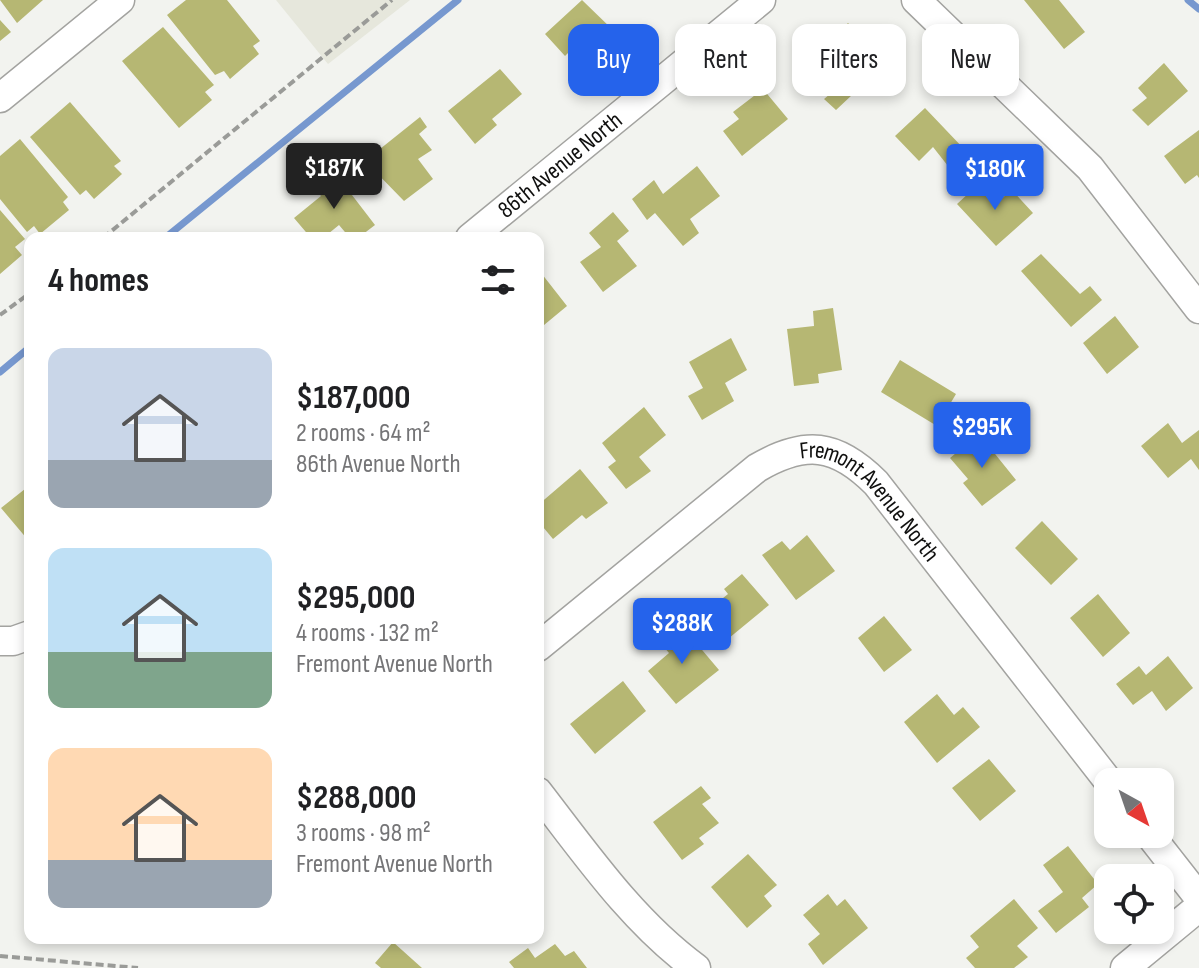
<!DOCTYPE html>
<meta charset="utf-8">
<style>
:root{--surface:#fff;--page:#f2f2f2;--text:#202124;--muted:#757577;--accent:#2563eb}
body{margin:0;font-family:"Sofia Sans Condensed",sans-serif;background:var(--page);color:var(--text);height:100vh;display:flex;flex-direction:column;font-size:30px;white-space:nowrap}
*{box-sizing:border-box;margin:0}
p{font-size:26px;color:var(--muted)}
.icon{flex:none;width:44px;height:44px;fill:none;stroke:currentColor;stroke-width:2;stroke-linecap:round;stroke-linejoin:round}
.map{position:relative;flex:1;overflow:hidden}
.drawer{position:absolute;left:24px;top:232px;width:520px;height:712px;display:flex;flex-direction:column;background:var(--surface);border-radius:16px;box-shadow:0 4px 12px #0003}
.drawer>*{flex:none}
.guide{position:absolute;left:568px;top:24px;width:510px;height:72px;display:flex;gap:16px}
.needle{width:52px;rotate:140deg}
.fabs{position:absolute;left:1094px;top:768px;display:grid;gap:16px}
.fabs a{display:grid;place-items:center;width:80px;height:80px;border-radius:16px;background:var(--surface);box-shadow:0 4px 12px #0003;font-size:40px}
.price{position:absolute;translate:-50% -68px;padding:0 18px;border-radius:8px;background:var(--accent);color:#fff;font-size:26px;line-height:52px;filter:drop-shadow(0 2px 4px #0008)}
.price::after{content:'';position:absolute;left:50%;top:48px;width:24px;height:18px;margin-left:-12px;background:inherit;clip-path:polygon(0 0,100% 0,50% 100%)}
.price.current{background:#222;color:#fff}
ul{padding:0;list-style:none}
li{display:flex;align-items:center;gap:24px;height:200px;padding:0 24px}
li span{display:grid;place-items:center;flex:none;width:224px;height:160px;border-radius:16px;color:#555}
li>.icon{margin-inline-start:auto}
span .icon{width:96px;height:96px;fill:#fffc;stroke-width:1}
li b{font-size:34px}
h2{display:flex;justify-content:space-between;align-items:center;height:96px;padding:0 24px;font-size:34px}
.tag{padding:0 28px;border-radius:16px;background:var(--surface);box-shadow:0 4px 12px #0003;font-size:28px;line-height:72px}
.tag.current{background:var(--accent);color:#fff}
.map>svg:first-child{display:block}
.built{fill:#e6e7dc}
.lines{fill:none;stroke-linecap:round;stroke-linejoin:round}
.stream{stroke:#7798cf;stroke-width:7}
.building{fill:#b6b773}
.street-casing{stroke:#a3a3a0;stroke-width:31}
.path{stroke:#9a9b98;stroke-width:4;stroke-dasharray:8 4;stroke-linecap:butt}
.street{stroke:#fff;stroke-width:28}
.labels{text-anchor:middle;stroke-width:6;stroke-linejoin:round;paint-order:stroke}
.street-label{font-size:24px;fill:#10100f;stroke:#fffffe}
</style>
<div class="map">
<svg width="1199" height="968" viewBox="0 0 1199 968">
<rect width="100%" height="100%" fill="#f2f3ef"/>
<!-- built -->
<path class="built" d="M 276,0 L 410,0 L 328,64 Z"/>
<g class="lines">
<!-- stream -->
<path class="stream" d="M 1188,0 L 1199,9
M 165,238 L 458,0
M 0,372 L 30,347"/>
</g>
<!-- building -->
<path class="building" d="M 0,0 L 43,0 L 17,23 Z
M 186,0 L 227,0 L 260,41 L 253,46 L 259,54 L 230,79 L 224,71 L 215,75 L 167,15 Z
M 582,0 L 615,32 L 592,51 L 581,40 L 565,56 L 545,34 Z
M 1024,0 L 1059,0 L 1085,32 L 1064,49 Z
M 0,20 L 11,32 L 0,41 Z
M 848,23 L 867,43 L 857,53 L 865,60 L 857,69 L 867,81 L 836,110 L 824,99 L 830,94 L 804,67 Z
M 163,27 L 214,85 L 205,92 L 212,100 L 179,128 L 122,61 Z
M 1164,63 L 1188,91 L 1148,126 L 1132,110 L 1147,98 L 1138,88 Z
M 500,69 L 522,94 L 492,119 L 497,125 L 475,144 L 448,111 Z
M 763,89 L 788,119 L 742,156 L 723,131 L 739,119 L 733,112 Z
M 70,102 L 121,161 L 114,166 L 122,174 L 94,199 L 86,190 L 80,195 L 30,137 Z
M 925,108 L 965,150 L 948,166 L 933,147 L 919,161 L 895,136 Z
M 420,117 L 427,127 L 419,134 L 432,150 L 418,159 L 433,179 L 404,201 L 365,161 Z
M 1199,130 L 1199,178 L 1197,175 L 1185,184 L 1164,156 Z
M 20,139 L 68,197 L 63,202 L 69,210 L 40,234 L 34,226 L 27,232 L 0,199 L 0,156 Z
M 697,166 L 720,196 L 690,219 L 699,233 L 683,246 L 655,213 L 647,220 L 632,199 L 654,180 L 663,194 Z
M 332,169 L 375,225 L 358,238 L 350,238 L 339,225 L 323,238 L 311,238 L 294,218 L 321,196 L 311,184 Z
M 983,180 L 1000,200 L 1012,190 L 1033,213 L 996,246 L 957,204 Z
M 0,210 L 25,239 L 15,247 L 22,255 L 0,274 Z
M 613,212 L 629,231 L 617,241 L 637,266 L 603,292 L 580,262 L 601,247 L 589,233 Z
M 1041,254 L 1080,294 L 1090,286 L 1102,300 L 1071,327 L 1021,271 Z
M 538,269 L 567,306 L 538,330 Z
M 833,308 L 842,370 L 818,374 L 819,383 L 794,386 L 787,329 L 814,326 L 813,311 Z
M 1115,316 L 1139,347 L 1107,374 L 1083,343 Z
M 731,338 L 747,370 L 725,383 L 734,401 L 702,420 L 688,396 L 703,388 L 689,362 Z
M 900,360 L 956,394 L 937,426 L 881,392 Z
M 644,407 L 666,435 L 639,457 L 651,471 L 626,489 L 608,467 L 616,461 L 602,443 Z
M 1168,423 L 1182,443 L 1199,430 L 1199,470 L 1191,459 L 1168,478 L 1141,446 Z
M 979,434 L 1016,480 L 982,506 L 963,483 L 968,479 L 950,458 Z
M 580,469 L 608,503 L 586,519 L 582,515 L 553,539 L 538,521 L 538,505 Z
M 30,485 L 30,538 L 28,540 L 1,508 Z
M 1042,521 L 1078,559 L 1051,585 L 1015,548 Z
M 807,535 L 835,571 L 796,600 L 762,555 L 782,541 L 790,550 Z
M 742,574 L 769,605 L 723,643 L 701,616 L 728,594 L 724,589 Z
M 1098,594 L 1130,633 L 1103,657 L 1070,618 Z
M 884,616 L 912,650 L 884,672 L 858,638 Z
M 681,625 L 719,670 L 676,704 L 648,671 L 669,653 L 659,641 Z
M 1168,656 L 1193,688 L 1166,711 L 1152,691 L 1133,705 L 1116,684 L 1139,666 L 1146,675 Z
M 623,681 L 646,711 L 595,754 L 570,724 Z
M 937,694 L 954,715 L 963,707 L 980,727 L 937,763 L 904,722 Z
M 989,759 L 1016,791 L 980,821 L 952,788 Z
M 701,786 L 711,798 L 702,804 L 719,823 L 699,838 L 704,844 L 682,860 L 653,822 Z
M 1068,846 L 1098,884 L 1082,898 L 1089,907 L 1056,933 L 1038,911 L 1063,892 L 1043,865 Z
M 748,854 L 777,885 L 764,896 L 772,906 L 747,928 L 711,887 Z
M 828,894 L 837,906 L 845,899 L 868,928 L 823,965 L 808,944 L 820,934 L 803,915 Z
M 1014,899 L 1038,928 L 1017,946 L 1028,957 L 1014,968 L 975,968 L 966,958 L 979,947 L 970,936 Z
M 393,942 L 422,968 L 381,968 L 375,963 Z
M 555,944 L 565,956 L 574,951 L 587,968 L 514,968 L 509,962 L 528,948 L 535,958 Z"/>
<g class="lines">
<defs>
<g id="street">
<path d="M 916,0 L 1090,168 L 1199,309"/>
<path d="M 0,98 L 120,0"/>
<path id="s1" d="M 470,238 L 761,0"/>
<path d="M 0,641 L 13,641 L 30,635"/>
<path id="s2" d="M 538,647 L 757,468 C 805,440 836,443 876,483 L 1109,782"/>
<path d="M 538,792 C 586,854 632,921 696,968"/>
<path d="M 1149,834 L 1199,898"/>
<path d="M 1125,968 L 1199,907"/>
</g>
</defs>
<!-- street casing -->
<use href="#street" class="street-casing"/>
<!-- path -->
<path class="path" d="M 103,238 L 392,0
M 0,315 L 30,293
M 0,956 L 138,968"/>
<!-- street -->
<use href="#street" class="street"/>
</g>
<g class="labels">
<!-- street labels -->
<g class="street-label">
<text dy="8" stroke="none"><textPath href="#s1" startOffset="116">86th Avenue North</textPath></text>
<text dy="8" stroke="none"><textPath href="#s2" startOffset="420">Fremont Avenue North</textPath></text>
</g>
</g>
</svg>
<div class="fabs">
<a><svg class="needle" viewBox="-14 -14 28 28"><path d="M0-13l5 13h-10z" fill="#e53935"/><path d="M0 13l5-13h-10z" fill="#757577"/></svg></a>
<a><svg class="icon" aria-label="locate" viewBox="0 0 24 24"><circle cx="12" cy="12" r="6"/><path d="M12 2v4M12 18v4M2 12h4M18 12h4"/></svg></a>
</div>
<b class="price current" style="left:334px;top:211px">$187K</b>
<b class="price" style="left:995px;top:212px">$180K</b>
<b class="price" style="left:982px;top:470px">$295K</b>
<b class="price" style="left:682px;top:666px">$288K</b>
<div class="guide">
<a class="tag current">Buy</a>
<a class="tag">Rent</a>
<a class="tag">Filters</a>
<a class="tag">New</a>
</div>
<section class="drawer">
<h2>4 homes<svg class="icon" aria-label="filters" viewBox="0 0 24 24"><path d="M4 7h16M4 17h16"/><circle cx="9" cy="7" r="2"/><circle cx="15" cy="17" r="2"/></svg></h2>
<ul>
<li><span style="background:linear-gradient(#c9d6e8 70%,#9aa5b1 0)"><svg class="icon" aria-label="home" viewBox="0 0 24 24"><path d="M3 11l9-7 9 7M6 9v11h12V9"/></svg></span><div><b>$187,000</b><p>2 rooms · 64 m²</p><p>86th Avenue North</p></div></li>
<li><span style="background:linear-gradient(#bfe0f5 65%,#7fa58c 0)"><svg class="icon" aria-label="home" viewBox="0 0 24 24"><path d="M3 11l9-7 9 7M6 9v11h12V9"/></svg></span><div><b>$295,000</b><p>4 rooms · 132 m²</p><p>Fremont Avenue North</p></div></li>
<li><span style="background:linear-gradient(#ffd9b3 70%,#9aa5b1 0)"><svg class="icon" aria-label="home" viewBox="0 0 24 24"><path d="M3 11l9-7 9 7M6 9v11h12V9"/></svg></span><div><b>$288,000</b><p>3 rooms · 98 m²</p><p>Fremont Avenue North</p></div></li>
</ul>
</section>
</div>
